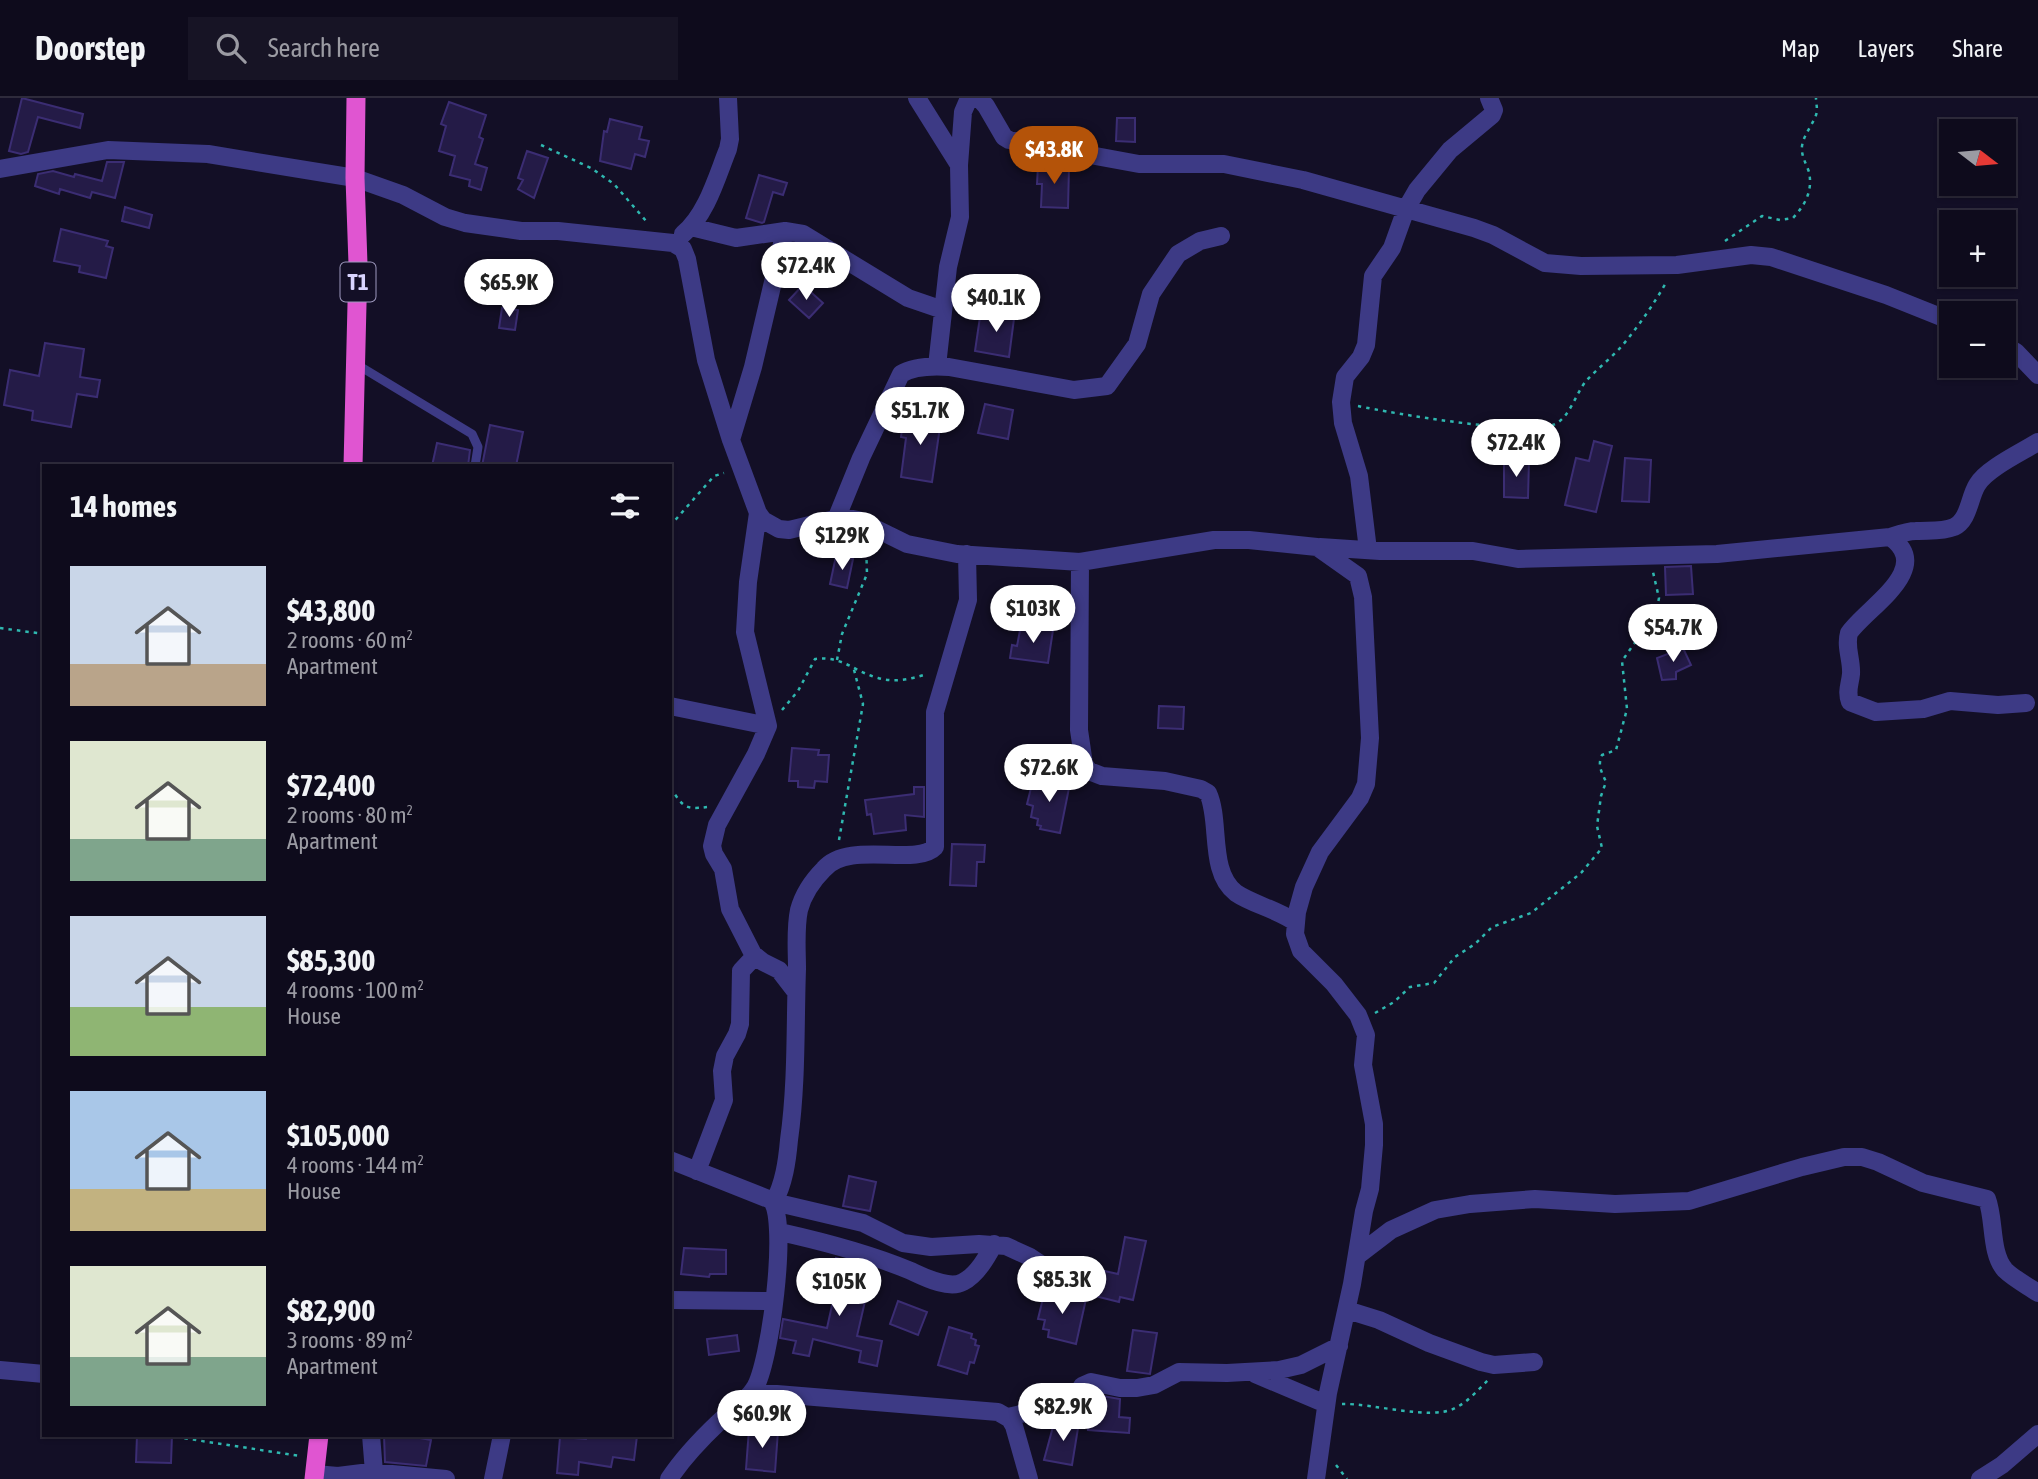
<!DOCTYPE html>
<meta charset="utf-8">
<style>
:root{--surface:#0e0b1c;--page:#171425;--text:#f1f3f6;--muted:#9b9ba3;--line:#2e2b3b;--accent:#b45309}
body{margin:0;font-family:"Asap Condensed",sans-serif;background:var(--page);color:var(--text);height:100vh;display:flex;flex-direction:column;font-size:26px;white-space:nowrap}
*{box-sizing:border-box;margin:0}
p{font-size:23px;color:var(--muted)}
.icon{flex:none;width:38px;height:38px;fill:none;stroke:currentColor;stroke-width:2;stroke-linecap:round;stroke-linejoin:round}
.map{position:relative;flex:1;overflow:hidden}
.panel{position:absolute;left:42px;top:366px;width:630px;height:973px;display:flex;flex-direction:column;background:var(--surface);border-radius:0px;box-shadow:0 2px 5px #0004,0 0 0 2px var(--line)}
.panel>*{flex:none}
.needle{width:46px;rotate:106deg}
.buttons{position:absolute;left:1939px;top:21px;display:grid;gap:14px}
.buttons a{display:grid;place-items:center;width:77px;height:77px;border-radius:0px;background:var(--surface);box-shadow:0 2px 5px #0004,0 0 0 2px var(--line);font-size:35px}
.price{position:absolute;translate:-50% -60px;padding:0 16px;border-radius:24px;background:#fff;color:#222;font-size:23px;line-height:46px;filter:drop-shadow(0 2px 4px #0008)}
.price::after{content:'';position:absolute;left:50%;top:42px;width:21px;height:16px;margin-left:-10px;background:inherit;clip-path:polygon(0 0,100% 0,50% 100%)}
.price.on{background:var(--accent);color:#fff}
ul{padding:0;list-style:none}
li{display:flex;align-items:center;gap:21px;height:175px;padding:0 28px}
li span{display:grid;place-items:center;flex:none;width:196px;height:140px;border-radius:0px;color:#555}
li>.icon{margin-inline-start:auto}
span .icon{width:84px;height:84px;fill:#fffc;stroke-width:1}
li b{font-size:30px}
h2{display:flex;justify-content:space-between;align-items:center;height:84px;padding:0 28px;font-size:30px}
header{display:flex;align-items:center;gap:42px;box-sizing:border-box;height:98px;padding:0 35px;background:var(--surface);border-bottom:2px solid var(--line)}
header strong{font-size:33px}
nav{display:flex;gap:38px;margin-inline-start:auto;font-size:24px}
.search{width:490px;height:63px;background:var(--page);display:flex;align-items:center;gap:18px;box-sizing:border-box;padding:0 24px;border-radius:0px;color:var(--muted);font-size:26px}
.map>svg:first-child{display:block}
.building{fill:#241b47;stroke:#3b2d73;stroke-width:2}
.lines{fill:none;stroke-linecap:round;stroke-linejoin:round}
.path{stroke:#2fb8b0;stroke-width:2.5;stroke-dasharray:3.5 5;stroke-linecap:butt}
.service{stroke:#3d3a85;stroke-width:9}
.minor{stroke:#3d3a85;stroke-width:18}
.trunk{stroke:#e055d1;stroke-width:19}
.labels{text-anchor:middle;stroke-width:5;stroke-linejoin:round;paint-order:stroke}
.shield{fill:#130f26;stroke:#9e99be;stroke-width:2}
.shield-label{font-size:23px;font-weight:bold;fill:#d9d4ff}
</style>
<header>
<strong>Doorstep</strong>
<div class="search"><svg class="icon" aria-label="search" viewBox="0 0 24 24"><circle cx="10" cy="10" r="6"/><path d="M15 15l6 6"/></svg>Search here</div>
<nav><a>Map</a><a>Layers</a><a>Share</a></nav>
</header>
<div class="map">
<svg width="2038" height="1381" viewBox="0 0 2038 1381">
<rect width="100%" height="100%" fill="#130f26"/>
<!-- building -->
<path class="building" d="M 22,0 L 83,16 L 80,30 L 38,19 L 28,54 L 21,56 L 9,53 Z
M 449,4 L 486,17 L 479,39 L 483,41 L 475,66 L 487,70 L 481,92 L 469,88 L 470,82 L 450,77 L 455,58 L 439,53 L 446,28 L 441,26 Z
M 1117,20 L 1135,20 L 1135,44 L 1116,43 Z
M 610,21 L 642,29 L 639,41 L 649,43 L 645,59 L 635,56 L 631,71 L 600,63 L 604,33 L 607,34 Z
M 527,53 L 548,60 L 534,100 L 518,91 L 523,82 L 518,80 Z
M 107,64 L 124,64 L 115,100 L 92,94 L 90,100 L 60,91 L 59,96 L 35,88 L 38,76 L 53,73 L 74,79 L 75,76 L 102,83 Z
M 1038,67 L 1069,69 L 1068,110 L 1041,109 L 1042,86 L 1037,86 Z
M 759,77 L 787,85 L 783,97 L 773,94 L 764,124 L 762,125 L 746,120 Z
M 125,109 L 152,117 L 149,130 L 122,123 Z
M 61,131 L 108,143 L 106,148 L 113,150 L 106,180 L 79,174 L 80,168 L 54,163 Z
M 803,187 L 823,205 L 809,220 L 789,202 Z
M 502,210 L 518,212 L 515,232 L 499,230 Z
M 1002,211 L 1015,213 L 1009,259 L 975,253 L 980,219 L 1000,222 Z
M 45,245 L 84,251 L 80,279 L 100,282 L 97,299 L 77,296 L 71,329 L 32,322 L 33,313 L 4,307 L 10,272 L 39,278 Z
M 985,306 L 1013,312 L 1008,341 L 978,335 Z
M 904,316 L 941,322 L 932,384 L 901,379 L 906,340 L 901,339 Z
M 490,327 L 523,334 L 516,368 L 482,368 Z
M 1594,343 L 1612,348 L 1596,414 L 1565,407 L 1576,360 L 1589,363 Z
M 437,345 L 470,352 L 468,368 L 432,368 Z
M 1625,360 L 1651,362 L 1649,404 L 1622,403 Z
M 1504,362 L 1529,362 L 1528,400 L 1504,399 Z
M 836,458 L 853,461 L 847,490 L 830,486 Z
M 1691,468 L 1693,496 L 1666,497 L 1665,469 Z
M 1021,527 L 1053,532 L 1048,565 L 1010,560 L 1012,547 L 1017,548 Z
M 1683,550 L 1691,567 L 1676,574 L 1676,581 L 1662,582 L 1657,560 Z
M 1159,608 L 1184,609 L 1183,631 L 1158,630 Z
M 792,650 L 819,652 L 818,657 L 829,657 L 827,684 L 815,683 L 814,690 L 798,689 L 798,683 L 789,683 Z
M 1049,680 L 1070,685 L 1060,735 L 1040,731 L 1041,728 L 1037,727 L 1038,721 L 1031,719 L 1033,708 L 1027,706 L 1031,690 L 1036,691 L 1038,684 L 1048,686 Z
M 914,689 L 924,689 L 924,719 L 905,717 L 906,732 L 874,736 L 871,716 L 867,717 L 865,702 L 914,696 Z
M 952,746 L 985,747 L 984,764 L 977,764 L 976,788 L 950,787 Z
M 849,1078 L 876,1084 L 870,1113 L 843,1108 Z
M 1125,1139 L 1146,1143 L 1133,1202 L 1120,1199 L 1119,1204 L 1095,1198 L 1100,1172 L 1118,1176 Z
M 684,1150 L 726,1152 L 726,1176 L 710,1176 L 709,1179 L 681,1176 Z
M 836,1160 L 865,1168 L 859,1197 L 866,1199 L 857,1238 L 882,1243 L 877,1268 L 859,1264 L 861,1253 L 813,1241 L 809,1258 L 793,1255 L 796,1243 L 780,1240 L 783,1221 L 827,1230 L 836,1189 L 830,1188 Z
M 1045,1192 L 1086,1201 L 1076,1246 L 1048,1239 L 1049,1232 L 1043,1231 L 1045,1222 L 1038,1221 Z
M 898,1203 L 927,1214 L 918,1237 L 890,1226 Z
M 949,1229 L 972,1236 L 971,1240 L 976,1242 L 975,1247 L 979,1248 L 974,1265 L 970,1264 L 967,1276 L 938,1267 Z
M 1133,1232 L 1157,1235 L 1150,1276 L 1127,1273 Z
M 737,1237 L 739,1253 L 709,1257 L 707,1241 Z
M 1091,1296 L 1120,1301 L 1119,1319 L 1130,1320 L 1129,1335 L 1088,1332 Z
M 1074,1323 L 1079,1324 L 1072,1367 L 1044,1362 L 1054,1325 Z
M 749,1331 L 778,1333 L 775,1374 L 746,1371 Z
M 137,1337 L 172,1337 L 171,1365 L 136,1364 Z
M 384,1337 L 403,1337 L 431,1342 L 426,1368 L 385,1364 Z
M 587,1337 L 637,1338 L 634,1362 L 613,1359 L 611,1369 L 579,1364 L 578,1377 L 557,1375 L 560,1339 L 586,1341 Z"/>
<g class="lines">
<!-- path -->
<path class="path" d="M 541,47 L 591,70 L 614,86 L 647,124
M 1725,143 L 1762,118 L 1780,122 L 1793,120 C 1805,107 1813,93 1809,74 C 1806,65 1801,58 1802,48 C 1804,36 1812,28 1816,17 C 1818,11 1816,6 1816,0
M 1358,308 C 1391,315 1529,339 1555,326 C 1570,319 1576,295 1586,283 C 1597,271 1610,261 1621,249 C 1638,229 1654,206 1667,183
M 670,428 L 714,378 L 724,375
M 0,530 L 44,536
M 837,562 L 842,536 L 867,476 L 866,445
M 782,612 L 798,593 L 815,561 C 841,557 855,574 878,580 C 895,585 911,581 927,576
M 670,690 C 684,708 683,712 707,709
M 839,742 L 863,606 L 853,568
M 1375,915 L 1394,904 L 1410,889 L 1434,885 L 1455,859 L 1475,846 L 1492,829 L 1531,815 L 1581,775 L 1602,750 L 1597,728 L 1601,698 L 1606,684 C 1602,674 1597,668 1602,657 L 1616,652 L 1627,611 L 1622,563 L 1636,543 L 1645,517 L 1658,505 L 1659,500 L 1653,474
M 1342,1306 C 1372,1305 1432,1323 1455,1310 C 1468,1304 1478,1292 1488,1282
M 176,1339 L 300,1358
M 1336,1367 L 1347,1381"/>
<!-- service -->
<path class="service" d="M 356,266 L 472,336 L 478,349 L 475,368"/>
<!-- minor -->
<path class="minor" d="M 917,0 L 959,67
M 979,0 L 986,8 L 1004,39 L 1009,42 L 1139,66 L 1224,66 L 1303,82 L 1474,130 L 1493,137 L 1545,165 L 1581,168 L 1677,167 L 1751,157 L 1771,159 L 1886,197 L 1951,223
M 0,71 L 108,52 L 208,56 L 355,80 L 403,97 L 445,119 L 465,125 L 521,133 L 558,133 L 673,145 L 683,151 L 687,161 L 706,262 L 731,342 L 758,415 L 763,422 L 779,431 L 789,432 L 843,419 L 858,422 L 907,446 L 957,456 L 1080,464 L 1214,442 L 1249,442 L 1317,449 L 1358,478 L 1363,499 L 1370,640 L 1366,686 L 1360,700 L 1320,754 L 1304,789 L 1297,814 L 1295,836 L 1301,853 L 1334,886 L 1358,917 L 1366,937 L 1363,967 L 1374,1026 L 1374,1047 L 1370,1091 L 1364,1113 L 1352,1186 L 1328,1295 L 1316,1381
M 691,129 L 736,140 L 785,133 L 803,136 L 908,200 L 943,212
M 683,136 C 707,116 717,78 728,51 L 730,41 L 728,0
M 2004,247 L 2016,254 L 2038,277
M 937,268 L 948,169 L 960,119 L 959,67 L 963,14 L 969,0
M 731,342 L 753,269 L 785,133
M 758,415 L 748,484 L 745,534 L 768,628 L 756,656 L 717,727 L 712,748 L 714,756 L 723,771 L 730,811 L 753,856 L 763,864 L 779,872 L 796,894
M 837,419 L 861,360 L 901,276 C 914,268 933,268 949,269 L 1074,292 L 1107,288 L 1137,246 L 1151,196 L 1178,156 L 1200,143 L 1221,138
M 1890,439 C 1935,471 1867,509 1849,535 C 1845,549 1852,562 1851,576 C 1850,587 1846,593 1850,604 L 1876,614 L 1923,611 L 1950,603 L 1998,607 L 2026,605
M 1320,449 L 1380,453 L 1473,453 L 1518,461 L 1717,456 L 1890,439 C 1899,436 1907,433 1916,433 C 1928,432 1942,434 1954,429 C 1969,422 1969,400 1977,387 C 1986,371 2022,354 2038,344
M 1368,452 L 1359,378 L 1343,325 L 1341,304 L 1345,279 L 1361,259 L 1366,247 L 1373,178 L 1392,150 L 1406,111 L 1417,92 L 1450,52 L 1492,17 L 1494,12 L 1489,0
M 967,456 L 968,502 L 935,614 L 935,749 C 916,769 849,742 824,771 C 813,782 803,797 799,812 C 795,831 797,852 797,871 C 795,928 797,985 789,1042 C 787,1064 784,1085 774,1104 L 863,1125 L 903,1145 L 931,1149 L 979,1146 L 1006,1148 L 1030,1159 L 1054,1175
M 1080,464 L 1079,632 L 1084,666 L 1089,673 L 1102,678 L 1165,683 L 1201,691 L 1208,695 C 1221,723 1208,774 1236,795 C 1252,806 1276,811 1295,824
M 670,608 L 768,628
M 697,1073 L 724,1002 L 722,973 L 725,958 L 737,936 L 740,926 L 741,873 L 755,858
M 780,1134 C 825,1144 868,1155 911,1173 C 924,1179 949,1192 963,1184 C 977,1177 987,1159 994,1146
M 1357,1158 L 1391,1132 L 1435,1112 L 1470,1106 L 1535,1101 L 1615,1106 L 1689,1103 L 1802,1069 L 1844,1059 L 1862,1059 L 1878,1064 L 1923,1085 L 1987,1101 C 1995,1122 1990,1155 2005,1172 C 2014,1181 2028,1188 2038,1195
M 670,1202 L 773,1203
M 1347,1212 L 1379,1222 L 1429,1245 L 1481,1264 L 1494,1267 L 1534,1264
M 0,1272 L 44,1276
M 1255,1276 L 1326,1306
M 753,1294 L 998,1314 L 1010,1321 L 1014,1328 L 1029,1381
M 1008,1319 L 1025,1315 L 1072,1312 L 1082,1288 L 1091,1284 L 1120,1290 L 1137,1290 L 1154,1287 L 1179,1274 L 1227,1275 L 1279,1272 L 1301,1267 L 1339,1248
M 371,1337 L 374,1374
M 315,1376 L 338,1378 L 370,1374 L 446,1381
M 493,1381 L 502,1337
M 669,1381 C 683,1360 701,1341 719,1324 C 730,1313 746,1304 754,1291 C 770,1268 789,1122 771,1102 L 670,1062
M 1980,1381 L 2002,1367 L 2038,1336"/>
<!-- trunk -->
<path class="trunk" d="M 353,368 L 358,166 L 355,80 L 356,0
M 314,1381 L 319,1337"/>
</g>
<g class="labels">
<!-- shield labels -->
<rect class="shield" x="340.5" y="164.5" width="35" height="39" rx="5"/>
<g class="shield-label">
<text x="358" y="192">T1</text>
</g>
</g>
</svg>
<div class="buttons">
<a><svg class="needle" viewBox="-14 -14 28 28"><path d="M0-13l5 13h-10z" fill="#e53935"/><path d="M0 13l5-13h-10z" fill="#9b9ba3"/></svg></a>
<a>+</a>
<a>−</a>
</div>
<b class="price on" style="left:1054px;top:88px">$43.8K</b>
<b class="price" style="left:806px;top:204px">$72.4K</b>
<b class="price" style="left:509px;top:221px">$65.9K</b>
<b class="price" style="left:996px;top:236px">$40.1K</b>
<b class="price" style="left:920px;top:349px">$51.7K</b>
<b class="price" style="left:1516px;top:381px">$72.4K</b>
<b class="price" style="left:842px;top:474px">$129K</b>
<b class="price" style="left:1033px;top:547px">$103K</b>
<b class="price" style="left:1673px;top:566px">$54.7K</b>
<b class="price" style="left:1049px;top:706px">$72.6K</b>
<b class="price" style="left:1062px;top:1218px">$85.3K</b>
<b class="price" style="left:839px;top:1220px">$105K</b>
<b class="price" style="left:1063px;top:1345px">$82.9K</b>
<b class="price" style="left:762px;top:1352px">$60.9K</b>
<section class="panel">
<h2>14 homes<svg class="icon" aria-label="filters" viewBox="0 0 24 24"><path d="M4 7h16M4 17h16"/><circle cx="9" cy="7" r="2"/><circle cx="15" cy="17" r="2"/></svg></h2>
<ul>
<li><span style="background:linear-gradient(#c9d6e8 70%,#b9a48a 0)"><svg class="icon" aria-label="home" viewBox="0 0 24 24"><path d="M3 11l9-7 9 7M6 9v11h12V9"/></svg></span><div><b>$43,800</b><p>2 rooms · 60 m²</p><p>Apartment</p></div></li>
<li><span style="background:linear-gradient(#dfe7d0 70%,#7fa58c 0)"><svg class="icon" aria-label="home" viewBox="0 0 24 24"><path d="M3 11l9-7 9 7M6 9v11h12V9"/></svg></span><div><b>$72,400</b><p>2 rooms · 80 m²</p><p>Apartment</p></div></li>
<li><span style="background:linear-gradient(#c9d6e8 65%,#8fb573 0)"><svg class="icon" aria-label="home" viewBox="0 0 24 24"><path d="M3 11l9-7 9 7M6 9v11h12V9"/></svg></span><div><b>$85,300</b><p>4 rooms · 100 m²</p><p>House</p></div></li>
<li><span style="background:linear-gradient(#a9c7e8 70%,#c2b280 0)"><svg class="icon" aria-label="home" viewBox="0 0 24 24"><path d="M3 11l9-7 9 7M6 9v11h12V9"/></svg></span><div><b>$105,000</b><p>4 rooms · 144 m²</p><p>House</p></div></li>
<li><span style="background:linear-gradient(#dfe7d0 65%,#7fa58c 0)"><svg class="icon" aria-label="home" viewBox="0 0 24 24"><path d="M3 11l9-7 9 7M6 9v11h12V9"/></svg></span><div><b>$82,900</b><p>3 rooms · 89 m²</p><p>Apartment</p></div></li>
</ul>
</section>
</div>
